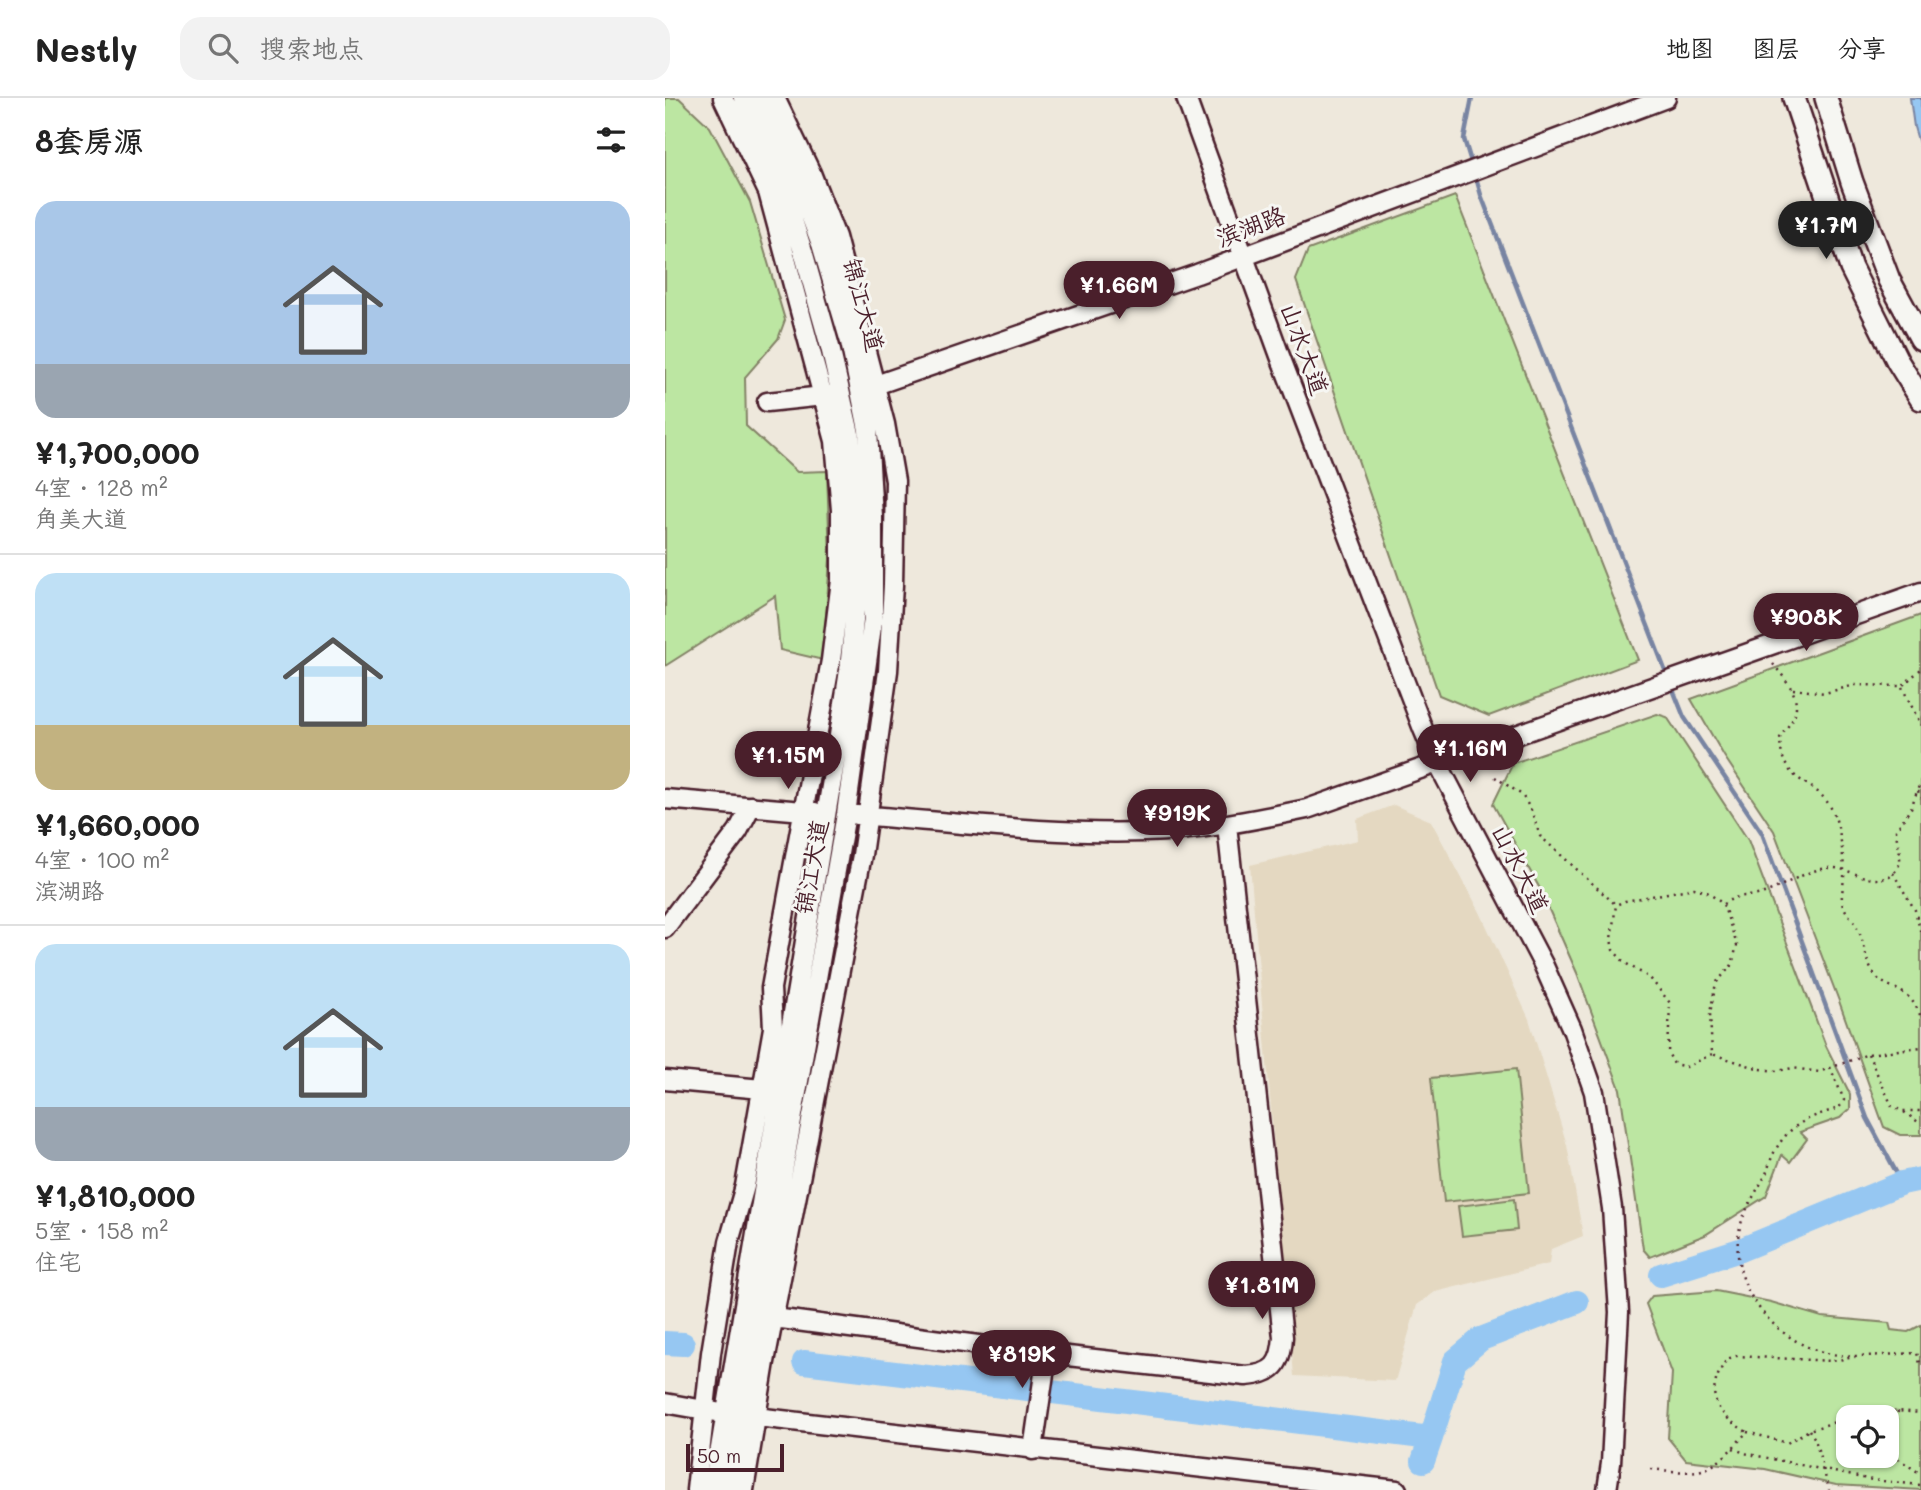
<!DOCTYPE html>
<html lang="zh">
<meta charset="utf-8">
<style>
:root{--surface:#fff;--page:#f2f2f2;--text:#222;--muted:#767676;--line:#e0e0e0;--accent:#4a1f2b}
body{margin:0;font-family:Mali,"LXGW WenKai TC",sans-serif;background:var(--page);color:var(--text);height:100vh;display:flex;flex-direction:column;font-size:26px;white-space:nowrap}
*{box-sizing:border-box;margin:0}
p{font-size:23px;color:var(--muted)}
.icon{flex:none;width:38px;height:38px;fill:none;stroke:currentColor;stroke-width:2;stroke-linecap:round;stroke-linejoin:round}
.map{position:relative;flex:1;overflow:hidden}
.sheet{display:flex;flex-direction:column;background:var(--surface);width:665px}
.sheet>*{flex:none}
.buttons{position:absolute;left:1171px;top:1307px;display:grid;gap:14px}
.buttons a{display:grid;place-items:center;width:63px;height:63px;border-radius:14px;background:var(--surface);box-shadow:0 2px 5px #0004;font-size:35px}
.scale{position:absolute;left:21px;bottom:18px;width:98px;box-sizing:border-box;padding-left:7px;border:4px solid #4a1f2b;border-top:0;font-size:19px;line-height:24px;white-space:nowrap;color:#4a1f2b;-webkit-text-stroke:5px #f6f6f2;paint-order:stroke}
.price{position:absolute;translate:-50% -60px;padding:0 16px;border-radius:24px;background:var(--accent);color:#fff;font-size:23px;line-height:46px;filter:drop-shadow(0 2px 4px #0008)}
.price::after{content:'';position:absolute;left:50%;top:42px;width:21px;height:16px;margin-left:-10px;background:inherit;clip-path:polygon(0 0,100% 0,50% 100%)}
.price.active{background:#222;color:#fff}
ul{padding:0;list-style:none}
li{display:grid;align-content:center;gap:14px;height:371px;padding:0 35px}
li+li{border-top:2px solid var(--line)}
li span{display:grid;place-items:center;height:217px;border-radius:21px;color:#555}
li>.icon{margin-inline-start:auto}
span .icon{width:126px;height:126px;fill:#fffc;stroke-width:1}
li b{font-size:30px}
h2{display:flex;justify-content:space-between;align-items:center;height:84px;padding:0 35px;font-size:30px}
header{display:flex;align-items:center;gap:42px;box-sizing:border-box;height:98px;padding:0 35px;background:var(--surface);border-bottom:2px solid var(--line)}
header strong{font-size:33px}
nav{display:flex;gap:38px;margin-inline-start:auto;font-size:24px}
.search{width:490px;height:63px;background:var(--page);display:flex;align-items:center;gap:18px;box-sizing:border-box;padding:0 24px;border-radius:21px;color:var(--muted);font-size:26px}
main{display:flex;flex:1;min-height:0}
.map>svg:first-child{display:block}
.built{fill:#e4d8c1}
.green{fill:#bce6a2;stroke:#838266;stroke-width:2;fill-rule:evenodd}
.water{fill:#96c7f2;stroke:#7884a2;stroke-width:2}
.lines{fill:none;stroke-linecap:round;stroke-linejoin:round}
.stream{stroke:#7884a2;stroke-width:4.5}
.river{stroke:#96c7f2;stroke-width:24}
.minor-casing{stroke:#4a1f2b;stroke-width:23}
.major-casing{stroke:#4a1f2b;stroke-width:26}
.path{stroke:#4a1f2b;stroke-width:2.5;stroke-dasharray:2 5;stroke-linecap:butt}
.minor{stroke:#f6f6f2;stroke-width:18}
.major{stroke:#f6f6f2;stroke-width:21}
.labels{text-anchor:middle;stroke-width:6;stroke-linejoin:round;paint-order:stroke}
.street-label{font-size:24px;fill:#4a1f2b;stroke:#f6f6f2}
</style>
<header>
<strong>Nestly</strong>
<div class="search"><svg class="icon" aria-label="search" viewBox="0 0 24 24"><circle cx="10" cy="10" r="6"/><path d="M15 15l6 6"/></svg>搜索地点</div>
<nav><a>地图</a><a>图层</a><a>分享</a></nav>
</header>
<main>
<section class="sheet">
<h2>8套房源<svg class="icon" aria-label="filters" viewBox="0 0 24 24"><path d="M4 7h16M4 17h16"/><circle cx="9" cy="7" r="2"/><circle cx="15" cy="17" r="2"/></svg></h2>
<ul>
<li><span style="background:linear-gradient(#a9c7e8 75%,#9aa5b1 0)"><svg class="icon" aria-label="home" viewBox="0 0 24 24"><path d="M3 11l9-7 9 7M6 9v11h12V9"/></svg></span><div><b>¥1,700,000</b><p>4室 · 128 m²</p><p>角美大道</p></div></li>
<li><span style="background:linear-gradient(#bfe0f5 70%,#c2b280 0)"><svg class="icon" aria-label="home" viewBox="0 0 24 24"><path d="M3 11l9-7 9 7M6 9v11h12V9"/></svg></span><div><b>¥1,660,000</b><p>4室 · 100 m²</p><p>滨湖路</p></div></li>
<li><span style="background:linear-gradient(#bfe0f5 75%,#9aa5b1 0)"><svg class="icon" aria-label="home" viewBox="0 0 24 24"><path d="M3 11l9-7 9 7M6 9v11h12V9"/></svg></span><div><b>¥1,810,000</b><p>5室 · 158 m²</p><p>住宅</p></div></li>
</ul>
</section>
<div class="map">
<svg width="1256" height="1392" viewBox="0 0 1256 1392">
<rect width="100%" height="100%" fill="#eee8dc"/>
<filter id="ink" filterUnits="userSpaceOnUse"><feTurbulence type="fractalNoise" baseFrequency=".0143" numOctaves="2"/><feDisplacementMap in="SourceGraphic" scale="14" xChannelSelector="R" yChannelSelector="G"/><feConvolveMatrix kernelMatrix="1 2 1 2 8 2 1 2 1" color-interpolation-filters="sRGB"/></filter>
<g filter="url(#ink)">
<!-- built -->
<path class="built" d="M 729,707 L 766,723 L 815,814 L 864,921 L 902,1047 L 918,1138 L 886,1151 L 884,1166 L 770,1194 L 752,1207 L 730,1283 L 629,1278 L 585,767 L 693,742 L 692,721 Z"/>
<!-- green -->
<path class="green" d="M 0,0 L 14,0 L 45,29 L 85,104 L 120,222 L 113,241 L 80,279 L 81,328 L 132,374 L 162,373 L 165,461 L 158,562 L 115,552 L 110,498 L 0,568 Z
M 790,98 L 973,562 L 824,618 L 774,597 L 631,182 L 643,152 Z
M 1256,517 L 1256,1037 L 1235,1037 L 1219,1029 L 1174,903 L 1109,733 L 1059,658 L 1026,601 Z
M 992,616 L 1002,619 L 1083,742 L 1161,948 L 1185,996 L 1185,1011 L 1175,1020 L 1135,1034 L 1142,1041 L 1125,1064 L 1117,1057 L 1101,1098 L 1040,1137 L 985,1159 L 978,1151 L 955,991 L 912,875 L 874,789 L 828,706 L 848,665 Z
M 851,971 L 864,1095 L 779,1104 L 766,980 Z
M 849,1101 L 852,1132 L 797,1138 L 793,1108 Z
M 1051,1193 L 1106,1204 L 1157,1219 L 1224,1225 L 1226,1232 L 1243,1234 L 1256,1227 L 1256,1392 L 1171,1387 L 1100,1371 L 1021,1362 L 1003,1340 L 1007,1275 L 981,1206 L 987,1198 ZM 1183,1320 L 1222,1320 L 1222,1358 L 1183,1358 Z"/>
<!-- water -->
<path class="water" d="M 1245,0 L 1256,0 L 1256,52 L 1249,29 Z"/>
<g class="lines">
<!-- stream -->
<path class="stream" d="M 807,0 L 799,41 L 807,67
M 810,76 L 816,97 L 1002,577
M 1007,589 L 1019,619 L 1097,735 L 1202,1020 L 1237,1085"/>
<!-- river -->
<path class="river" d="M 996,1177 L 1075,1152 L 1237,1085 L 1256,1081
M 0,1245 L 18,1246
M 139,1264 L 766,1340 L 790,1263 L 816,1241 L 912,1204
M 758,1363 L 766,1340"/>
<defs>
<path id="minor" d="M 521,0 L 615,258 L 758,631 L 772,664 L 878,866 L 907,931 L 929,994 L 947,1110 L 954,1214 L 946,1365 L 942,1392
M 202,290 L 532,176 L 1001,0
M 102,304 L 168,297
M 0,701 L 150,714
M 192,717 C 287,724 383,737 479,734 C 534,733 588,722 642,711 L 1256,494
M 0,830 L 73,733 L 86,708
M 0,982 L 97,991
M 109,1220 L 367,1254 L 581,1278 C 609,1276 616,1266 618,1239 L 562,727
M 0,1305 L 51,1314
M 82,1318 L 732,1392
M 368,1352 L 382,1255
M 31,1392 L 46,1255 L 64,1144 L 80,1088 L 108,930 L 106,890 L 166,562 L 176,482 L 176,412 L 170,343 L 103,94 L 58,0
M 48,1392 L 169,670 L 184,572 L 193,483 L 191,412 L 185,336 L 165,249 L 138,153 L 116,86 L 78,0
M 65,1392 L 85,1261 L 181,716 L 208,521 L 208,419 L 203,332 L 185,244 L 156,146 L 132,82 L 94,0
M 79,1392 L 100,1264 L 197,757 L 223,573 L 228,487 L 230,383 L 220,326 L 171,139 L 146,75 L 110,0"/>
<path id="major" d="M 1129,0 L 1186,170 L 1233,264 L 1256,301
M 1161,0 L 1187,84 L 1224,182 L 1256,241"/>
</defs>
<!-- minor casing -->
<use href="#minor" class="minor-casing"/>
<!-- major casing -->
<use href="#major" class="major-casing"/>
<!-- path -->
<path class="path" d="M 1108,566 C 1121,582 1138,599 1128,621 C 1124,627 1119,633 1115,640 C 1116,690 1152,678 1168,714 C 1175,730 1178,754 1179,772 C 1180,782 1176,794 1177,804 C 1179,813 1187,820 1191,827 C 1199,841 1199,858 1207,873 C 1214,887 1230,888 1241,897 C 1248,902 1252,910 1256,919
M 1237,589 L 1256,627
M 1128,591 L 1160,595 L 1190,587 L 1237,588 L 1256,571
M 830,679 L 857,697 L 866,712 L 875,738 L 950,806
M 1253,693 L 1256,700
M 1228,775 L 1250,812 L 1256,836
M 1058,806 C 1063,803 1068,800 1073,799 C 1081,797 1090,799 1099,795 C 1120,788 1142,771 1164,770 C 1184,768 1207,790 1226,777 C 1243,765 1231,747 1231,732 L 1246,710 L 1256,682
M 1047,956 L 1022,969 L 1009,966 L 1003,955 L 1005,905 L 985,880 L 960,865 L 948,852 L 946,841 L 951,807 L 960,803 L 1029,790 L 1042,794 L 1058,806 L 1072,847 L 1067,867 L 1051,885 L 1045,915 L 1047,956 L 1095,971 L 1112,973 L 1128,970 L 1154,974 L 1203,956 L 1256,949
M 1203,956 L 1227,1008 L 1237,1013 L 1256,1013
M 1165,969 L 1179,1002 L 1174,1010 C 1145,1019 1125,1025 1110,1053 C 1105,1061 1104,1070 1100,1078 C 1089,1098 1075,1118 1073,1141 C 1068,1193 1111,1243 1161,1255 C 1190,1261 1222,1256 1252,1255 L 1256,1269
M 1239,1014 L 1256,1026
M 1233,1313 L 1229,1349 L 1232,1360 L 1256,1376
M 1187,1320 L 1233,1313 L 1256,1315
M 1144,1332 L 1150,1341 L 1164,1392
M 1082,1334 L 1122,1345 L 1144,1332 L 1183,1320
M 1068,1350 L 1079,1355 L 1207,1382 L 1256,1387
M 986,1371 C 1044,1377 1044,1376 1082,1334 C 1048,1314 1039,1295 1062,1261 L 1071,1258 L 1167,1263 L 1190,1259"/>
<!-- minor -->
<use href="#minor" class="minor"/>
<!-- major -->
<use href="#major" class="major"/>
</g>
</g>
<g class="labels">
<!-- street labels -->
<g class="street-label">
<text transform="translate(586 129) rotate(-21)" y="8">滨湖路</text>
<text transform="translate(198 207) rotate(75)" y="8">锦江大道</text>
<text transform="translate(639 251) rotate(70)" y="8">山水大道</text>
<text transform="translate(147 769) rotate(-80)" y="8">锦江大道</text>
<text transform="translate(855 771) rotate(63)" y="8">山水大道</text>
</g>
</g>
</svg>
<div class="buttons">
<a><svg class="icon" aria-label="locate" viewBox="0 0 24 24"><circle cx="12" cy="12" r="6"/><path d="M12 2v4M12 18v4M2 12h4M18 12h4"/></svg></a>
</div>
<div class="scale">50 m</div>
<b class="price active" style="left:1161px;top:163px">¥1.7M</b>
<b class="price" style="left:454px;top:223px">¥1.66M</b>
<b class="price" style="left:1141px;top:555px">¥908K</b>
<b class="price" style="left:805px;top:686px">¥1.16M</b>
<b class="price" style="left:123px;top:693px">¥1.15M</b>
<b class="price" style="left:512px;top:751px">¥919K</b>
<b class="price" style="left:597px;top:1223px">¥1.81M</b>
<b class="price" style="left:357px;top:1292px">¥819K</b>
</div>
</main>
